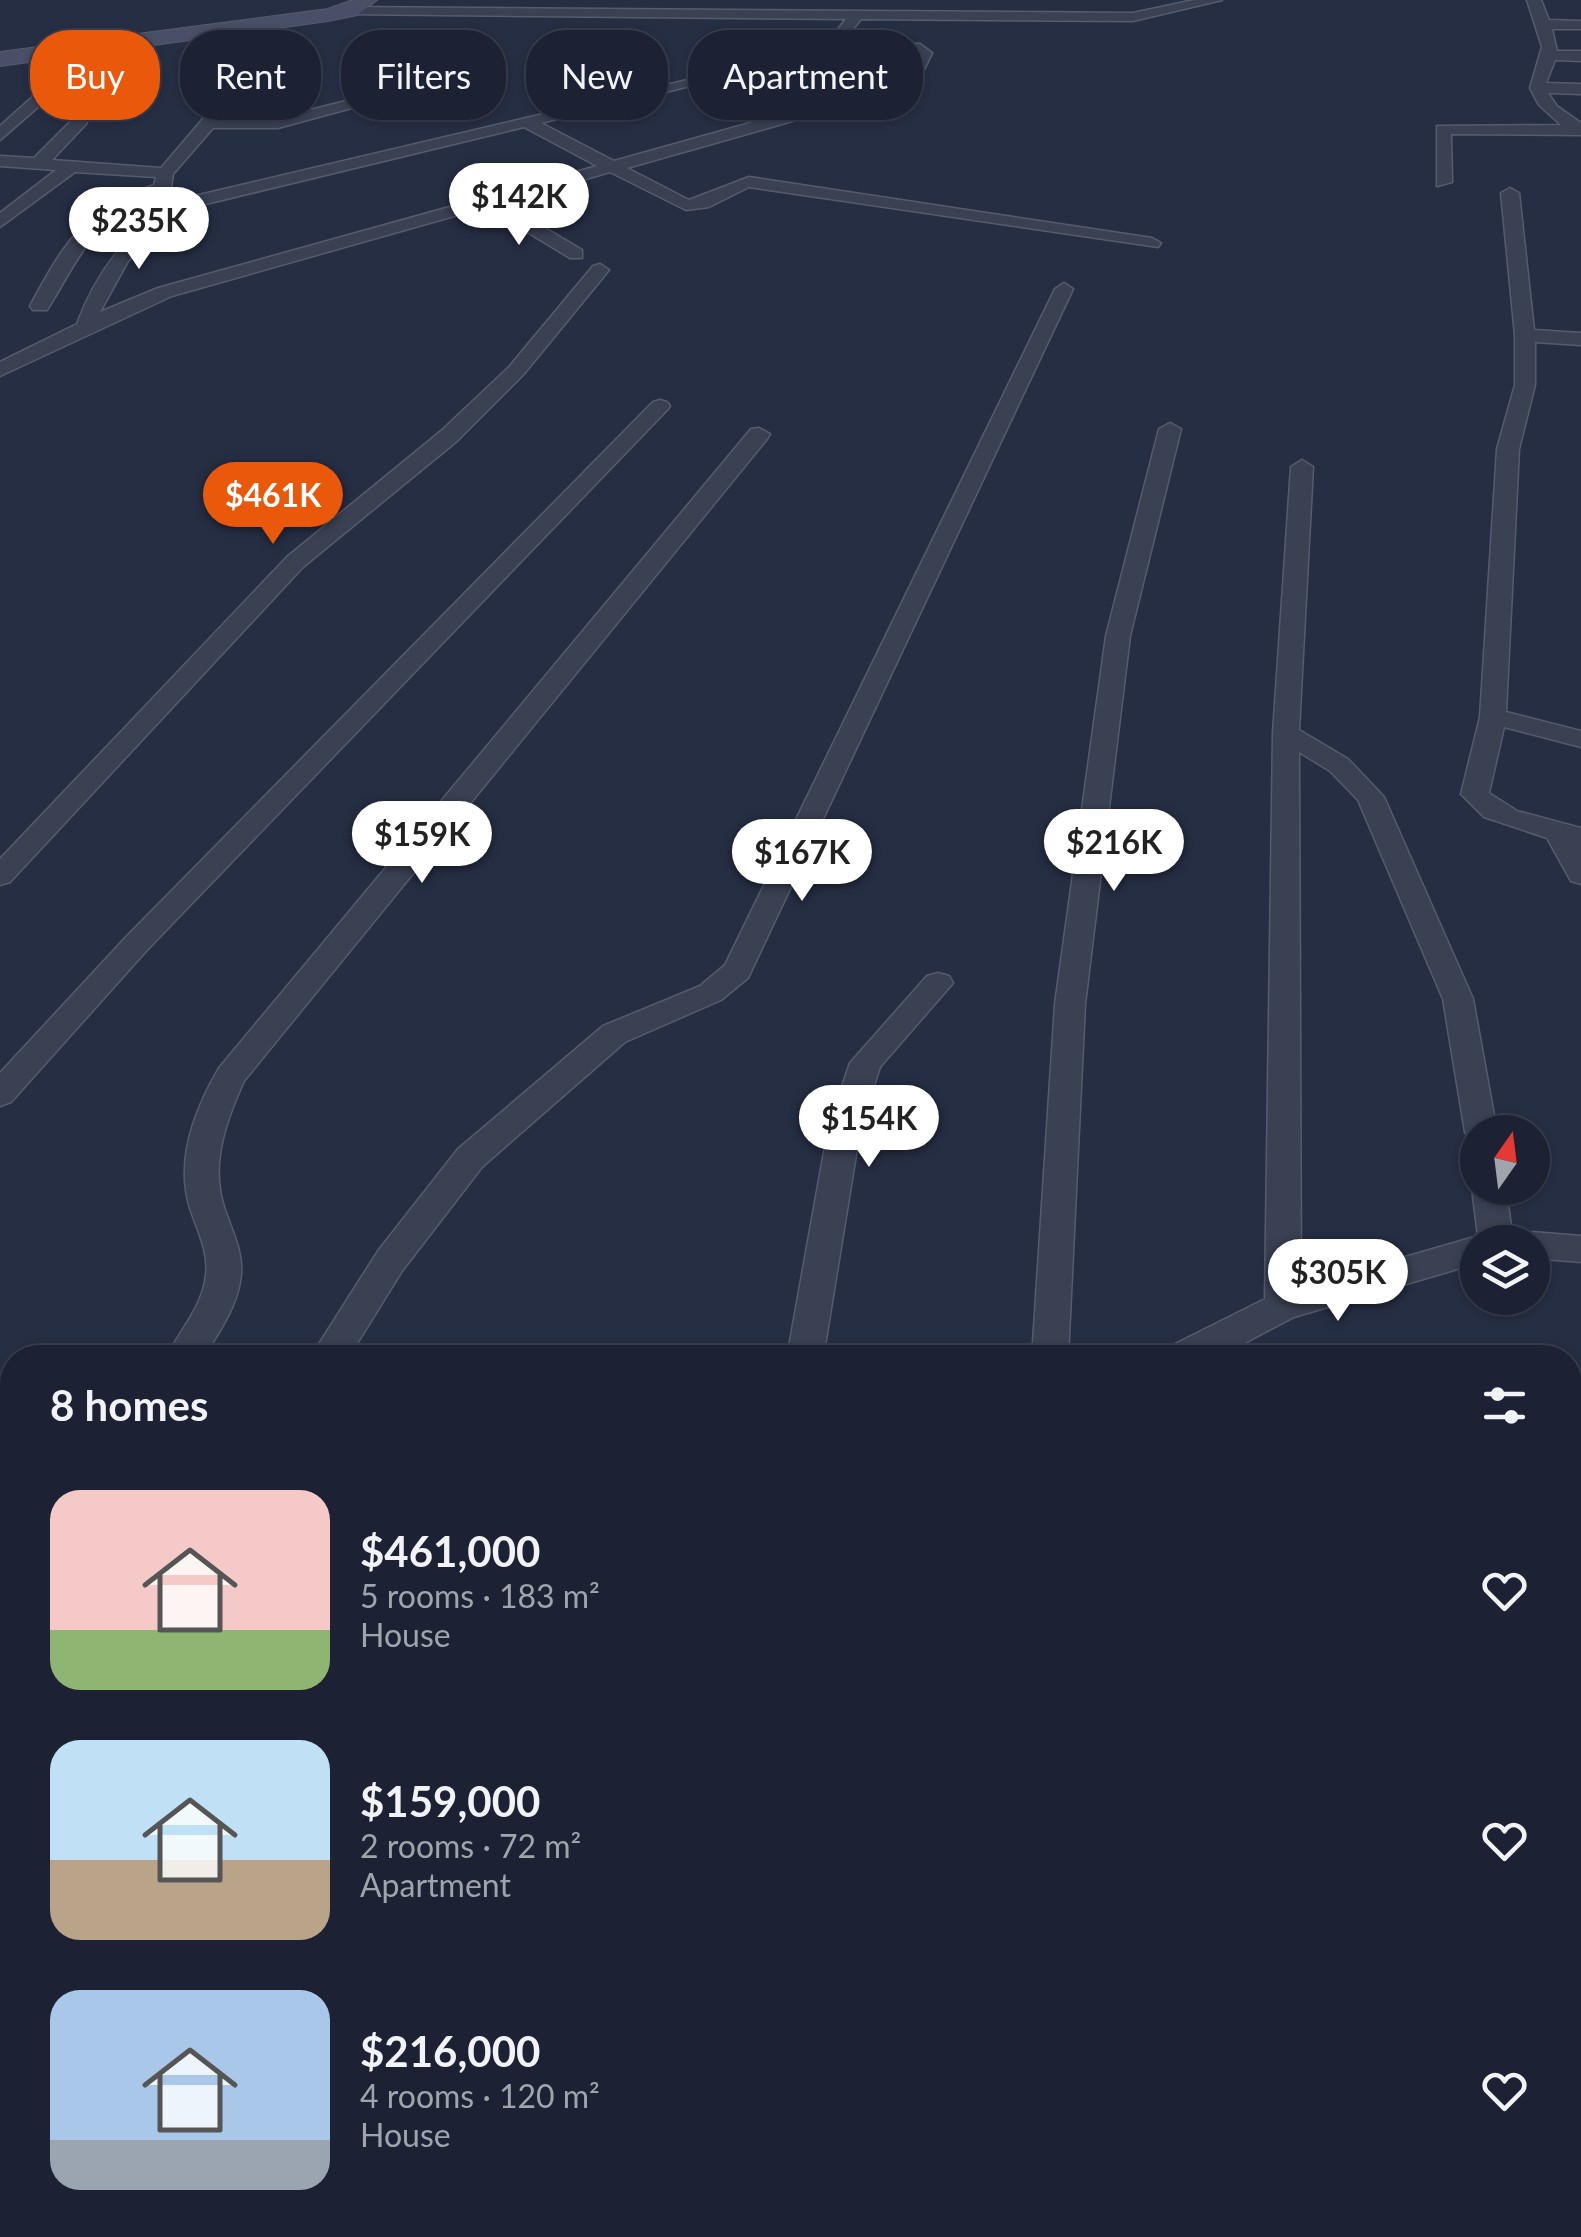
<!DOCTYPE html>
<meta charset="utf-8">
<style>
:root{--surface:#1c2233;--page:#252a3b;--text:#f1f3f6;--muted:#a0a4ac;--line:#3a3f4e;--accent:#ea580c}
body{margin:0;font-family:Lato,sans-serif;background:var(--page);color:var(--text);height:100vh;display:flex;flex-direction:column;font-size:38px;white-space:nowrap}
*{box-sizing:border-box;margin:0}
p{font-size:32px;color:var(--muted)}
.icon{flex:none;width:55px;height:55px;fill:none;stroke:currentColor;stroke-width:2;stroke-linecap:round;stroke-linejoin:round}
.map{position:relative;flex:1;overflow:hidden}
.panel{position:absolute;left:0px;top:1345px;width:1582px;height:892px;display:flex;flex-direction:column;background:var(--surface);border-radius:40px 40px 0 0;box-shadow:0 2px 8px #0004,0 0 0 2px var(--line)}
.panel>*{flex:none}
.top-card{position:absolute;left:30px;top:30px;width:1000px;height:90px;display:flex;gap:20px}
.needle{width:65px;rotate:14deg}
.buttons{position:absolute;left:1460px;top:1115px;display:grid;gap:20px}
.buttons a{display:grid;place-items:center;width:90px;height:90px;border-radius:50%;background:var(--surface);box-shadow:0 2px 8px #0004,0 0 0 2px var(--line);font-size:50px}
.price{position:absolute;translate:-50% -85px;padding:0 22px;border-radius:35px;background:#fff;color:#222;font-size:32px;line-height:65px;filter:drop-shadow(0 2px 5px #0008)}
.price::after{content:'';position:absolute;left:50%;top:60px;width:30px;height:22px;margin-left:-15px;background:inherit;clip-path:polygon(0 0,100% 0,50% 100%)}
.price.active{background:var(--accent);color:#fff}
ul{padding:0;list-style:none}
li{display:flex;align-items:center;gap:30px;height:250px;padding:0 50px}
li span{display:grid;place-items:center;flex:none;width:280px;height:200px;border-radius:30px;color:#555}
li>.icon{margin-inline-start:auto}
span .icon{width:120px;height:120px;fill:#fffc;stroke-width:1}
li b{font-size:42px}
h2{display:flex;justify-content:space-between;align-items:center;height:120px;padding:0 50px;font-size:42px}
.tag{padding:0 35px;border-radius:40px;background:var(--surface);box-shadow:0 2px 8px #0004,0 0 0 2px var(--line);font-size:35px;line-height:90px}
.tag.active{background:var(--accent);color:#fff}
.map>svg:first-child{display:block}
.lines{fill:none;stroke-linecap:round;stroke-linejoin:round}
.street-casing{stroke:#565c6d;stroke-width:3}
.secondary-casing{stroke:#565c6d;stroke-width:2}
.street{fill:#3a4153;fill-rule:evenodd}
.secondary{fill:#484f66;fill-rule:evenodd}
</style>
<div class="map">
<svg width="1581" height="2237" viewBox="0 0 1581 2237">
<rect width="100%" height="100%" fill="#262e44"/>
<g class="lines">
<defs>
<path id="street" d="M 1194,0 L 1222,0 L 1133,21 L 861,19 L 843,42 L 920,44 L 932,53 L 916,86 L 627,168 L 689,200 L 749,177 L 1152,238 L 1161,243 L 1158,247 L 749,187 L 709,207 L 686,210 L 610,172 L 503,203 L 582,250 L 582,258 L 570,258 L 486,207 L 172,296 L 0,376 L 0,362 L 77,324 C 95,275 124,236 167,204 L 159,195 C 91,219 82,254 47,310 L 33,310 L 30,306 C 64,243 84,209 154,185 L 156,177 L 75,172 L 0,227 L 0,213 L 56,170 L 0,166 L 0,156 L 34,158 L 73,119 L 89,84 L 97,79 L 105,84 L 86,124 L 52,160 L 161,168 L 237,79 L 237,66 L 215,30 L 217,27 L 227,27 L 253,66 L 253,80 L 221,118 L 278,118 L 410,85 L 418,90 L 278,128 L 213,128 L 173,174 L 171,187 L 182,199 L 734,69 L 734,75 L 541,123 L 614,161 L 904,80 L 916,54 L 834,49 L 828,42 L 846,19 L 345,14 L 343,11 L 350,7 L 1133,13 ZM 524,127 L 597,166 L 158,288 L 100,312 L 128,261 L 181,210 Z
M 1527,0 L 1541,0 L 1549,20 L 1581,21 L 1581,29 L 1552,29 L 1557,51 L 1581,51 L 1581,61 L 1555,60 L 1546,83 L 1581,84 L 1581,94 L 1548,93 L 1557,106 L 1581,123 L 1581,135 L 1451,134 L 1452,182 L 1437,186 L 1437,126 L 1561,125 L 1539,105 L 1530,88 L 1542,47 Z
M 48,83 L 62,86 L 0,140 L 0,126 Z
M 1510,188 L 1519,193 L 1534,330 L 1581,333 L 1581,345 L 1535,342 L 1535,385 L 1519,449 L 1506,712 L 1581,731 L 1581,747 L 1504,727 L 1489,793 L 1517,811 L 1581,828 L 1581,884 L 1571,881 L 1547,838 L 1484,817 L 1461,794 L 1480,717 L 1497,449 L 1515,385 L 1515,335 L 1501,193 Z
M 600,264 L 609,270 L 523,375 L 457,441 L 303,567 L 10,882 L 0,885 L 0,859 L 287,557 L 441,431 L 509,367 L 593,266 Z
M 1064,283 L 1073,289 L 748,978 L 721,1000 L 625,1042 L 482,1167 L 402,1271 L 348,1358 L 310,1358 L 378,1251 L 458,1149 L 603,1026 L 700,986 L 725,965 L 1055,289 Z
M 660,400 L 667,402 L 670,406 L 667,410 L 147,950 L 11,1102 L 0,1106 L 0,1073 L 127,936 L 653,402 Z
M 1170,423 L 1181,429 L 1130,636 L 1085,1004 L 1068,1358 L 1032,1358 L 1055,1004 L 1106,636 L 1159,429 Z
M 759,428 L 770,434 L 767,439 L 244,1081 C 226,1121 210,1164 224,1207 C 231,1229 243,1250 241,1274 C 239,1304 219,1332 203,1358 L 166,1358 C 180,1330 203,1306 206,1275 C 209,1251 197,1230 190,1208 C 175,1161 195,1109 219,1068 L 751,429 Z
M 1302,460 L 1313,467 L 1299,730 L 1348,759 L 1384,797 L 1473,999 L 1497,1132 L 1478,1132 L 1478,1143 L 1469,1141 L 1465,1132 L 1443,999 L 1358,800 L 1330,771 L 1299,752 L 1301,1287 L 1478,1236 L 1472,1188 L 1478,1179 L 1478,1188 L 1506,1188 L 1513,1242 L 1478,1242 L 1478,1263 L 1294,1317 L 1216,1358 L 1164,1358 L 1169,1347 L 1265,1299 L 1273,733 L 1291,467 Z
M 938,973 L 949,976 L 953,983 L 880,1067 L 861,1124 L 823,1358 L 787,1358 L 829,1124 L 850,1063 L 927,976 Z
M 1532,1232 L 1581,1236 L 1581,1262 L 1532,1258 L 1532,1242 L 1516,1242 L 1520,1235 Z
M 12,1897 L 12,1961 L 0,1966 L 0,1902 Z
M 264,2225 L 314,2225 L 309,2237 L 259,2237 Z
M 1156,2225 L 1206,2225 L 1204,2237 L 1154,2237 Z"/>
<path id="secondary" d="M 353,0 L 377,0 L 357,15 L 328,21 L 0,66 L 0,52 L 328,9 Z"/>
</defs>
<!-- street casing -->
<use href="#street" class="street-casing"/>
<!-- secondary casing -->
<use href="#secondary" class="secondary-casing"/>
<!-- street -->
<use href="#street" class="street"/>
<!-- secondary -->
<use href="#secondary" class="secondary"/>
</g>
</svg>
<div class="buttons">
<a><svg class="needle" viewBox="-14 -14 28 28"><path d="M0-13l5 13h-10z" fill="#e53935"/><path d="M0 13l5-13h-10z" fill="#a0a4ac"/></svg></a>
<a><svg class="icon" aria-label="layers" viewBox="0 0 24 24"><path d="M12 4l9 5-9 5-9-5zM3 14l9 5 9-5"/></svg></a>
</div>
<b class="price" style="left:519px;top:248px">$142K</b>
<b class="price" style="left:139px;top:272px">$235K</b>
<b class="price active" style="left:273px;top:547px">$461K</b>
<b class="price" style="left:422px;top:886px">$159K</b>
<b class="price" style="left:1114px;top:894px">$216K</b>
<b class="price" style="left:802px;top:904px">$167K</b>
<b class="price" style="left:869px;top:1170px">$154K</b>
<b class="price" style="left:1338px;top:1324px">$305K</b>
<div class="top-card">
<a class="tag active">Buy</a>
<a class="tag">Rent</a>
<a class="tag">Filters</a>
<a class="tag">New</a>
<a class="tag">Apartment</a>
</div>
<section class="panel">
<h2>8 homes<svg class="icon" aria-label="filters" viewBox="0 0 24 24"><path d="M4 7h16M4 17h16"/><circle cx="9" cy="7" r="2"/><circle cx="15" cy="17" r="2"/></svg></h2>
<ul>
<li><span style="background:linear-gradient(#f6c9c9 70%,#8fb573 0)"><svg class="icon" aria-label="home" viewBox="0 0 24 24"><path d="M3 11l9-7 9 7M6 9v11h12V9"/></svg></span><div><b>$461,000</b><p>5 rooms · 183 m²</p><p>House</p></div><svg class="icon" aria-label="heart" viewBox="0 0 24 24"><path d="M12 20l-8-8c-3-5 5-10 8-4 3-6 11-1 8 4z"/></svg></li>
<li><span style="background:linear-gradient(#bfe0f5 60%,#b9a48a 0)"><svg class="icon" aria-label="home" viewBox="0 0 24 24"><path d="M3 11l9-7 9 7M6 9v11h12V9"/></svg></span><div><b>$159,000</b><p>2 rooms · 72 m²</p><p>Apartment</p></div><svg class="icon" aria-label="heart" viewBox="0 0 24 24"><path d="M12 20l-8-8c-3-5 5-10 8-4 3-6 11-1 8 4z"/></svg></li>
<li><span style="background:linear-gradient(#a9c7e8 75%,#9aa5b1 0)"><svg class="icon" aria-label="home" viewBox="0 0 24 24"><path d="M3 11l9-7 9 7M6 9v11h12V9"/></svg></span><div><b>$216,000</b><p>4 rooms · 120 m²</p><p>House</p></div><svg class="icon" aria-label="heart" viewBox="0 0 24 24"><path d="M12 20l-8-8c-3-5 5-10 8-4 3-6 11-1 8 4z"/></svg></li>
</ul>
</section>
</div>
